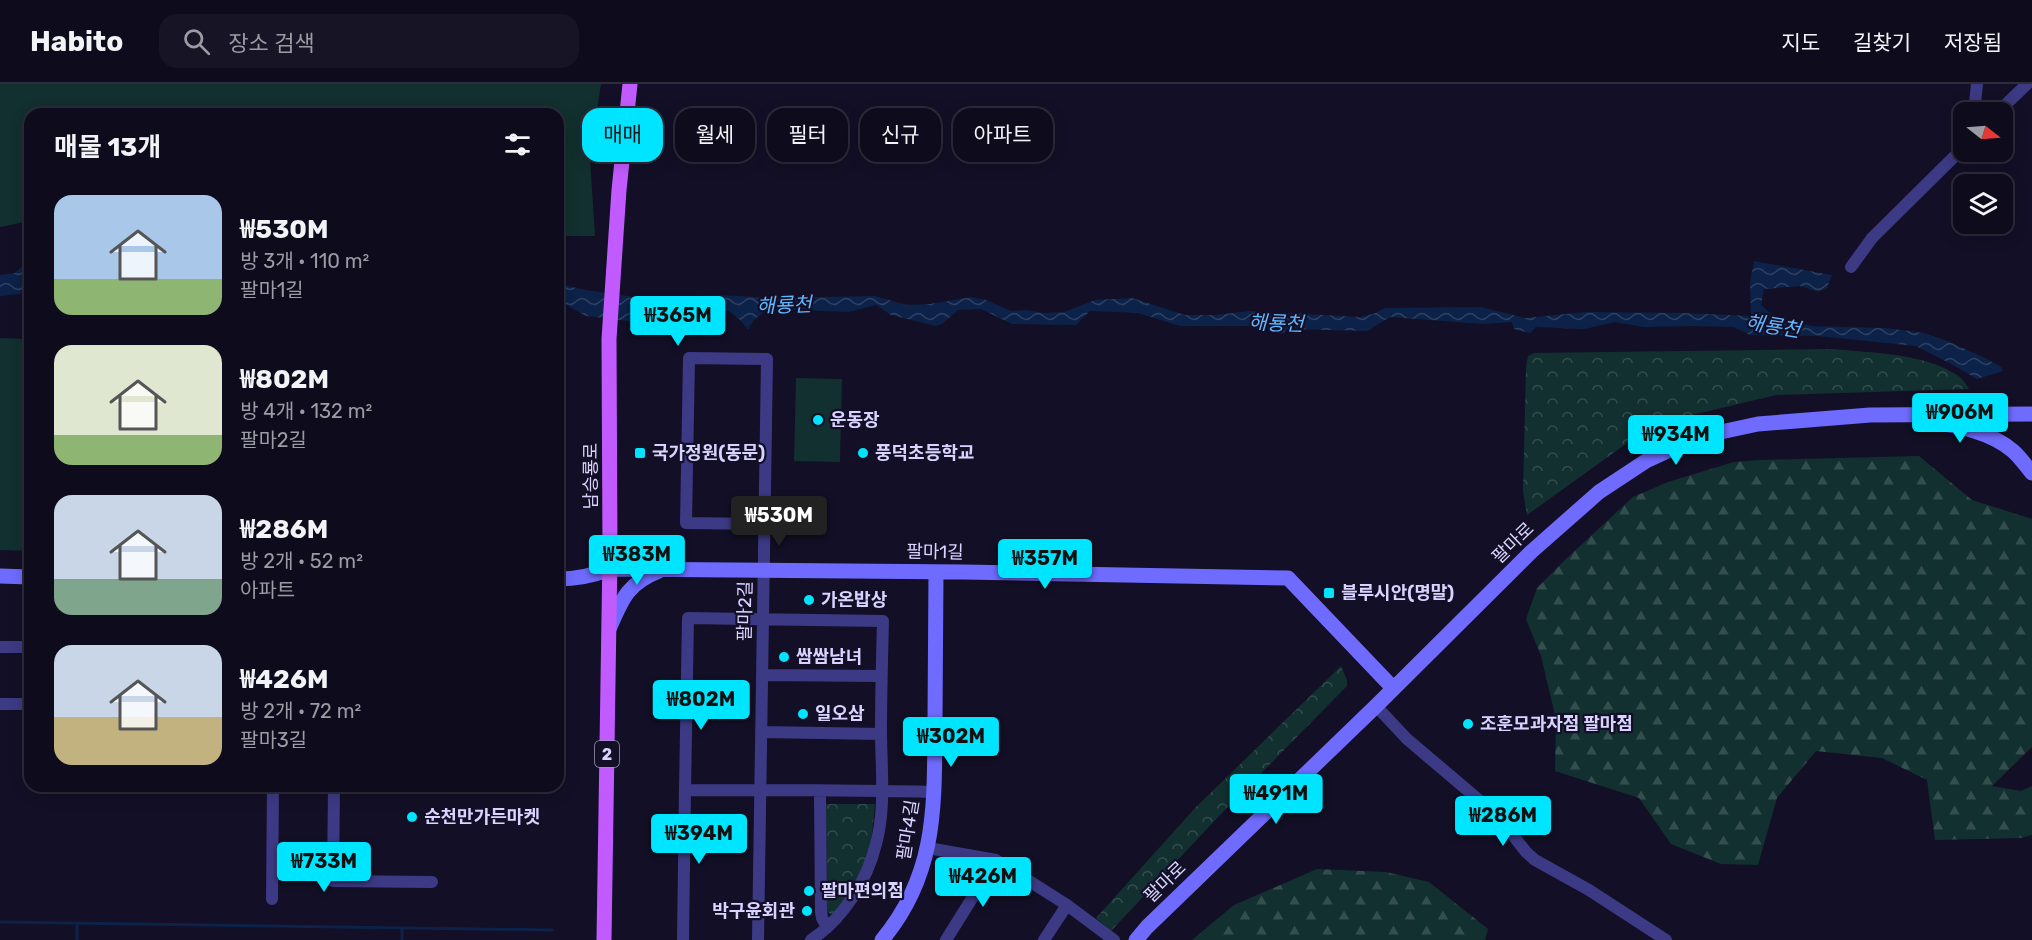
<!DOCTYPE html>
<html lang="ko">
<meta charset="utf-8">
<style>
:root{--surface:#0e0b1c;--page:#171425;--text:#f1f3f6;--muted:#9b9ba3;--line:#2e2b3b;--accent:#00e5ff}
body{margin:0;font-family:Rubik,"Noto Sans KR",sans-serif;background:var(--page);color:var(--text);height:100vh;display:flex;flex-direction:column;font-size:22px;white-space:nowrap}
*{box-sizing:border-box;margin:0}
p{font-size:20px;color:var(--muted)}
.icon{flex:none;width:33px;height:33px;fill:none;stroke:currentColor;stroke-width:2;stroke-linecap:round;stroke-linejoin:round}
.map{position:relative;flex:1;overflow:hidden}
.panel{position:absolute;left:24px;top:24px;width:540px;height:684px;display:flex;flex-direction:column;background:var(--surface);border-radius:18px;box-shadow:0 3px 15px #0003,0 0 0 2px var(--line)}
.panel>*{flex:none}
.guide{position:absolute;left:582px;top:24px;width:570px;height:54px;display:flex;gap:12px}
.needle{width:39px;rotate:107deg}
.buttons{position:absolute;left:1953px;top:18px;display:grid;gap:12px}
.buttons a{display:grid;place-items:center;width:60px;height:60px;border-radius:12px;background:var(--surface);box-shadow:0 3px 15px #0003,0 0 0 2px var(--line);font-size:30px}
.price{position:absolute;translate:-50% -51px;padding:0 14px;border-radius:6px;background:var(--accent);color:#111;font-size:20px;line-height:39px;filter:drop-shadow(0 2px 3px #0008)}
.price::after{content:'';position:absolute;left:50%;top:36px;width:18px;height:14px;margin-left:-9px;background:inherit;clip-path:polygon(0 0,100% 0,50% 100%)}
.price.active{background:#222;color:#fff}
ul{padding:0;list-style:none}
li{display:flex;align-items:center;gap:18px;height:150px;padding:0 30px}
li span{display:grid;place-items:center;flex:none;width:168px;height:120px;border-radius:18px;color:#555}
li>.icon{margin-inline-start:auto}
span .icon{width:72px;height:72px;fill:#fffc;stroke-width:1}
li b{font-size:26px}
h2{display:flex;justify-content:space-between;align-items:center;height:72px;padding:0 30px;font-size:26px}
.chip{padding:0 21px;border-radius:18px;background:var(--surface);box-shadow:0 3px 15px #0003,0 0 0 2px var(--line);font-size:21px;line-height:54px}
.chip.active{background:var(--accent);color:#111}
header{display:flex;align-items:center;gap:36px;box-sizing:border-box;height:84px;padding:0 30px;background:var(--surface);border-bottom:2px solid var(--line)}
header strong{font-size:28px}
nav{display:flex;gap:33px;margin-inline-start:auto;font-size:21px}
.search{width:420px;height:54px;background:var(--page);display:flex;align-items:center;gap:15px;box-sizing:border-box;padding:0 21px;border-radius:18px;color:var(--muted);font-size:22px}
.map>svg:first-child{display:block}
.forest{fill:url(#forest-firs)}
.park{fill:url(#park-crowns)}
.garden{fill:#12302f}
.water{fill:url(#water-waves)}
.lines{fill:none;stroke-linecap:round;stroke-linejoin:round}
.stream{stroke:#0c2248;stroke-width:3}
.street{stroke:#3d3a85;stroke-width:12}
.secondary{stroke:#6f6bff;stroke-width:15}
.primary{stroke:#c25bff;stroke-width:15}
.poi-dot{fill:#00e5ff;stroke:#130f26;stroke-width:2}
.labels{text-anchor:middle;stroke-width:4.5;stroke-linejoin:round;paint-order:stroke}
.shield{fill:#130f26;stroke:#9e99be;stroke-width:1.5}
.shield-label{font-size:16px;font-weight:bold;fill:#d9d4ff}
.poi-label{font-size:18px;font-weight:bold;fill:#d9d4ff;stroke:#130f26;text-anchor:start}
.street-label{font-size:18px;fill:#d9d4ff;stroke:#130f26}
.water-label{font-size:20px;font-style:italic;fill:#62b6ff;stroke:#130f26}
</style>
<header>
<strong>Habito</strong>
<div class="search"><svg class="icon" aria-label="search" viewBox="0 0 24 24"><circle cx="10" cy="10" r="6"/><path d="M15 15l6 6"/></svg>장소 검색</div>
<nav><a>지도</a><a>길찾기</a><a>저장됨</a></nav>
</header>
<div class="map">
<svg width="2032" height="856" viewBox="0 0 2032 856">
<defs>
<pattern id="forest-firs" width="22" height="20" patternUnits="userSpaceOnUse" patternTransform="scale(1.5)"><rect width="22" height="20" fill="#12302f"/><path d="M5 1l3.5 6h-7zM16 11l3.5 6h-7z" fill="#344d4e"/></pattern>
<pattern id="park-crowns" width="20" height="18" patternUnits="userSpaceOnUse" patternTransform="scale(1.5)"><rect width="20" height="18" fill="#12302f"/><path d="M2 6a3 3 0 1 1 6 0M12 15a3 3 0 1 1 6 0" fill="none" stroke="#344d4e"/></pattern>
<pattern id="water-waves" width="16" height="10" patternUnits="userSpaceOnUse" patternTransform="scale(1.5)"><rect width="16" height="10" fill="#0c2248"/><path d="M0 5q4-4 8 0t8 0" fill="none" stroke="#2f4163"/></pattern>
</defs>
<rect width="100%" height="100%" fill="#130f26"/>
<!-- forest -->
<path class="forest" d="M 1919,372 L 1972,416 L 2032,435 L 2032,663 L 1992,702 L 2021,707 L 2032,702 L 2032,751 L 2021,754 L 1935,756 L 1927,696 L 1882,674 L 1816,667 L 1777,714 L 1758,781 L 1721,780 L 1671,760 L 1639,714 L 1555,687 L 1556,635 L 1541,572 L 1526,535 L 1537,504 L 1567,474 L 1633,413 L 1668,398 L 1734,378 L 1759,376 Z
M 1317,785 L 1386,788 L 1429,798 L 1488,845 L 1485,856 L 1192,856 L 1234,821 Z"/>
<!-- park -->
<path class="park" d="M 1833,265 C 1871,269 1924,269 1957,291 C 1962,294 1966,300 1969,305 L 1776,311 L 1684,333 L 1630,357 L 1527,431 L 1523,407 L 1526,283 L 1528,272 L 1534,269 Z
M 1341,582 L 1347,596 L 1347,602 L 1220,731 L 1111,847 L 1096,834 L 1196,723 Z
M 826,720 L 875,720 L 871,760 L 865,781 L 834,832 L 827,828 Z"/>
<!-- garden -->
<path class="garden" d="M 0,0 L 601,0 L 590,74 L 595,152 L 558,152 L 558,30 L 30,30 L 30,137 L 0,143 Z
M 0,254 L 30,255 L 30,467 L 0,466 Z
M 796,294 L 842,295 L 840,378 L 794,377 Z"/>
<!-- water -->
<path class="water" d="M 30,174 L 30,206 L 19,210 L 0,212 L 0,191 L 15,189 Z
M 1754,177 L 1832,191 L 1827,204 L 1818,208 L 1800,202 L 1764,205 L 1761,221 L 1776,234 L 1812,242 L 1886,244 L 1924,249 L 1945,256 L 1987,275 L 2001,283 L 2003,287 L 1977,295 L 1953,281 L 1916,262 L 1818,252 L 1750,251 L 1734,243 L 1695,242 L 1644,243 L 1615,238 L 1584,245 L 1536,243 L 1530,249 L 1514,245 L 1512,238 L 1483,240 L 1390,233 L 1367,247 L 1287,245 L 1283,250 L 1276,250 L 1269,245 L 1248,242 L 1180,242 L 1138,229 L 1090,227 L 1076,241 L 1012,240 L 981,225 L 958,226 L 942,240 L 936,242 L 891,231 L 876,221 L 848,228 L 780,225 L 764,228 L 754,236 L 748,245 L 739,235 L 729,227 L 693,227 L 653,240 L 586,232 L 558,216 L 558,197 L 568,202 L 586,206 L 641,214 L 721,211 L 773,214 L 875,212 L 906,221 L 930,220 L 972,213 L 986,216 L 1011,227 L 1027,226 L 1044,229 L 1064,228 L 1095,216 L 1132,214 L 1185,231 L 1216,231 L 1250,227 L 1360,233 L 1373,230 L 1385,224 L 1481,223 L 1525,234 L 1586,228 L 1683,229 L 1751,232 L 1750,198 Z"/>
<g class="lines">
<!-- stream -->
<path class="stream" d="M 0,838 L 552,846
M 77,856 L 77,840
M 402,856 L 402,844"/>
<!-- street -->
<path class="street" d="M 1974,28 L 1977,0
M 1998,28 L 2027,0
M 1851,183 L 1872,154 L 1964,63
M 0,563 L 30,563
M 762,591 L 881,592
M 0,620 L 30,620
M 1376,622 L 1407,655 L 1499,733 L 1526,768 L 1535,776 L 1589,806 L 1666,856
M 761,648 L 881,650
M 334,702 L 333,797 L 432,798
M 820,707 L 821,828 L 822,834 L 827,843
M 928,764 L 996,776 L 1067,821 L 1044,856
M 272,815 L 273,702
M 1067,821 L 1114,856
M 683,856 L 685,706
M 758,856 L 767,275 L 689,274 L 686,439 L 764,440
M 811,856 C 843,835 867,797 876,760 C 886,724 881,683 881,646 C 881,610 882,574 883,537 L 688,534 L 685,706 C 768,706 851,706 934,708
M 946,856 L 996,776"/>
<!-- secondary -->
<path class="secondary" d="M 1927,337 C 1956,342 1990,347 2013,367 C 2020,373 2026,382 2032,389
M 0,492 L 30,493
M 558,495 C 577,495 592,492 610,485 L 964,488 L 1288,494 L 1393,604
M 610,543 C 622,515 628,499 659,487
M 882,856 C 939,788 934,717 935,635 C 935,586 936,537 936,488
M 1136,856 L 1147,843 L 1376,622 L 1531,468 L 1599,408 L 1646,377 L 1687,358 L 1716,349 L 1758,340 L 1870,331 L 2032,330"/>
<!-- primary -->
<path class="primary" d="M 604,856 L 610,469 L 609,255 L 619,106 L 630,0"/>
</g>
<!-- markers -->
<g class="poi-dot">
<circle cx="818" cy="336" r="6"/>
<rect x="634" y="363" width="12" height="12" rx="3"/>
<circle cx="863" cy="369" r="6"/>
<rect x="1323" y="503" width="12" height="12" rx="3"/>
<circle cx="809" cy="516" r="6"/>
<circle cx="784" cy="573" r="6"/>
<circle cx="803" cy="630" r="6"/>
<circle cx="1468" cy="640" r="6"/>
<circle cx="412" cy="733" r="6"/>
<circle cx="809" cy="807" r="6"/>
<circle cx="807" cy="827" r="6"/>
</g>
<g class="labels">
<!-- shield labels -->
<rect class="shield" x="595" y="657" width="24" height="26" rx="4.5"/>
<g class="shield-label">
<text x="607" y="676">2</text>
</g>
<!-- poi labels -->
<g class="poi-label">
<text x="830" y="342">운동장</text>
<text x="652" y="375">국가정원(동문)</text>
<text x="875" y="375">풍덕초등학교</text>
<text x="1341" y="515">블루시안(명말)</text>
<text x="821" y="522">가온밥상</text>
<text x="796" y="579">쌈쌈남녀</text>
<text x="815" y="636">일오삼</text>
<text x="1480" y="646">조훈모과자점 팔마점</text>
<text x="424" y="739">순천만가든마켓</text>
<text x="821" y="813">팔마편의점</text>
<text x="795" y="833" text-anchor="end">박구윤회관</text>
</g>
<!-- street labels -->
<g class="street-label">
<text transform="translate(591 392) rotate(-90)" y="6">남승룡로</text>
<text transform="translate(1513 459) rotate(-44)" y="6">팔마로</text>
<text transform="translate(935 468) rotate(1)" y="6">팔마1길</text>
<text transform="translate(745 527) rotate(-89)" y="6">팔마2길</text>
<text transform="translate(908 746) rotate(-81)" y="6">팔마4길</text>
<text transform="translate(1165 798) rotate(-44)" y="6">팔마로</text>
</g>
<!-- water labels -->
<g class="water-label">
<text transform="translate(784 221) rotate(-2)" y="7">해룡천</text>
<text transform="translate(1276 239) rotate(2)" y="7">해룡천</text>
<text transform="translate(1773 242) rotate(9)" y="7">해룡천</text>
</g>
</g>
</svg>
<div class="buttons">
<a><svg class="needle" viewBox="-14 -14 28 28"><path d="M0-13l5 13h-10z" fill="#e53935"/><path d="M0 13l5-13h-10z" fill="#9b9ba3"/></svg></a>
<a><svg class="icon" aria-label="layers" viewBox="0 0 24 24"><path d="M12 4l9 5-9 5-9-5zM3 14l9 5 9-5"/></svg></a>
</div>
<b class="price" style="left:678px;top:263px">₩365M</b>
<b class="price" style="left:1960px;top:360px">₩906M</b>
<b class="price" style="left:1676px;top:382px">₩934M</b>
<b class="price active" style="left:779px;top:463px">₩530M</b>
<b class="price" style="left:637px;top:502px">₩383M</b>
<b class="price" style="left:1045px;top:506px">₩357M</b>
<b class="price" style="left:701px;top:647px">₩802M</b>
<b class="price" style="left:951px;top:684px">₩302M</b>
<b class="price" style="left:1276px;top:741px">₩491M</b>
<b class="price" style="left:1503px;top:763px">₩286M</b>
<b class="price" style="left:699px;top:781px">₩394M</b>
<b class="price" style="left:324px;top:809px">₩733M</b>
<b class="price" style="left:983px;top:824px">₩426M</b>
<div class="guide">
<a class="chip active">매매</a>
<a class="chip">월세</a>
<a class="chip">필터</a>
<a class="chip">신규</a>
<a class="chip">아파트</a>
</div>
<section class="panel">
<h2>매물 13개<svg class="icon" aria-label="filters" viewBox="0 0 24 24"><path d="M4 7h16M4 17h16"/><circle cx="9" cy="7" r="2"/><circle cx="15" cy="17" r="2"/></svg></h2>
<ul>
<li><span style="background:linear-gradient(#a9c7e8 70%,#8fb573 0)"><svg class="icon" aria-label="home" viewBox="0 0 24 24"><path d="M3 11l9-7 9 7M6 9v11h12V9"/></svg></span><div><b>₩530M</b><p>방 3개 · 110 m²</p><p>팔마1길</p></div></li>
<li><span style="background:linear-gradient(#dfe7d0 75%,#8fb573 0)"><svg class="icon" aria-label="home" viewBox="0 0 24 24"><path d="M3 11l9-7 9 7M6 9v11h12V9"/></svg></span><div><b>₩802M</b><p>방 4개 · 132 m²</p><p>팔마2길</p></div></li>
<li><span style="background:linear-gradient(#c9d6e8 70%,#7fa58c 0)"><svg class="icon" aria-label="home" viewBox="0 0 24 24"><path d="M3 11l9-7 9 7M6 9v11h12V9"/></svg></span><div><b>₩286M</b><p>방 2개 · 52 m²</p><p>아파트</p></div></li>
<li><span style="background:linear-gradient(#c9d6e8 60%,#c2b280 0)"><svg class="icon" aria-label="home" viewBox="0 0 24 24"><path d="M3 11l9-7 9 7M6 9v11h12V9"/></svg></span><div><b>₩426M</b><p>방 2개 · 72 m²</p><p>팔마3길</p></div></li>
</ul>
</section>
</div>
